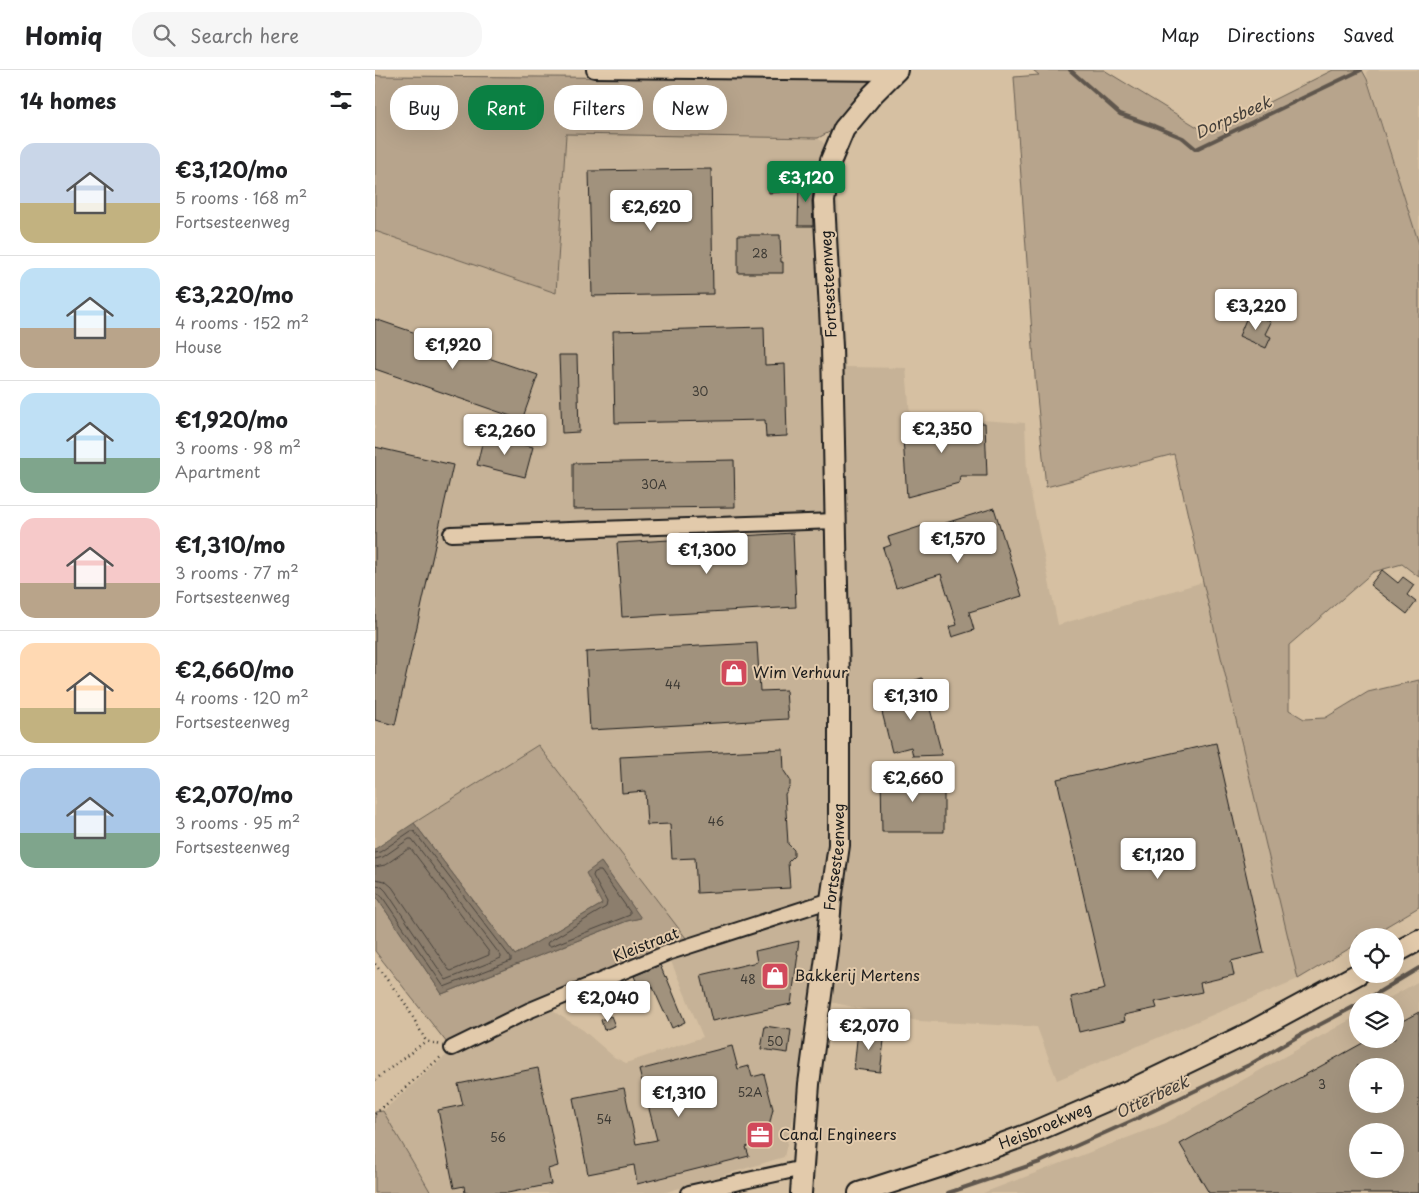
<!DOCTYPE html>
<meta charset="utf-8">
<style>
:root{--surface:#fff;--page:#f6f6f6;--text:#202124;--muted:#757577;--line:#e0e0e0;--accent:#0b8043}
body{margin:0;font-family:"Playpen Sans",sans-serif;background:var(--page);color:var(--text);height:100vh;display:flex;flex-direction:column;font-size:19px;white-space:nowrap}
*{box-sizing:border-box;margin:0}
p{font-size:16px;color:var(--muted)}
.icon{flex:none;width:28px;height:28px;fill:none;stroke:currentColor;stroke-width:2;stroke-linecap:round;stroke-linejoin:round}
.map{position:relative;flex:1;overflow:hidden}
.panel{display:flex;flex-direction:column;background:var(--surface);width:375px}
.panel>*{flex:none}
.guide{position:absolute;left:15px;top:15px;width:475px;height:45px;display:flex;gap:10px}
.tools{position:absolute;left:974px;top:858px;display:grid;gap:10px}
.tools a{display:grid;place-items:center;width:55px;height:55px;border-radius:50%;background:var(--surface);box-shadow:0 5px 20px #0002;font-size:25px}
.price{position:absolute;translate:-50% -42px;padding:0 11px;border-radius:5px;background:#fff;color:#222;font-size:16px;line-height:32px;filter:drop-shadow(0 1px 2px #0008)}
.price::after{content:'';position:absolute;left:50%;top:30px;width:15px;height:11px;margin-left:-8px;background:inherit;clip-path:polygon(0 0,100% 0,50% 100%)}
.price.selected{background:var(--accent);color:#fff}
ul{padding:0;list-style:none}
li{display:flex;align-items:center;gap:15px;height:125px;padding:0 20px}
li+li{border-top:1px solid var(--line)}
li span{display:grid;place-items:center;flex:none;width:140px;height:100px;border-radius:15px;color:#555}
li>.icon{margin-inline-start:auto}
span .icon{width:60px;height:60px;fill:#fffc;stroke-width:1}
li b{font-size:21px}
h2{display:flex;justify-content:space-between;align-items:center;height:60px;padding:0 20px;font-size:21px}
.tag{padding:0 18px;border-radius:20px;background:var(--surface);box-shadow:0 5px 20px #0002;font-size:18px;line-height:45px}
.tag.selected{background:var(--accent);color:#fff}
header{display:flex;align-items:center;gap:30px;box-sizing:border-box;height:70px;padding:0 25px;background:var(--surface);border-bottom:1px solid var(--line)}
header strong{font-size:24px}
nav{display:flex;gap:28px;margin-inline-start:auto;font-size:18px}
.search{width:350px;height:45px;background:var(--page);display:flex;align-items:center;gap:12px;box-sizing:border-box;padding:0 18px;border-radius:20px;color:var(--muted);font-size:19px}
main{display:flex;flex:1;min-height:0}
.map>svg:first-child{display:block}
.built{fill:#c6b297;fill-rule:evenodd}
.green{fill:#b7a48c;stroke:#6a6054}
.water{fill:#8c7e6d;stroke:#5f574d}
.lines{fill:none;stroke-linecap:round;stroke-linejoin:round}
.shore{stroke:#49433c;stroke-width:1}
.stream{stroke:#5f574d;stroke-width:4}
.building{fill:#a1927d;stroke:#1c1c1c;fill-rule:evenodd}
.street-casing{stroke:#1c1c1c;stroke-width:18}
.secondary-casing{stroke:#1c1c1c;stroke-width:24}
.path{stroke:#1c1c1c;stroke-width:2.5;stroke-dasharray:1 4;stroke-linecap:butt}
.street{stroke:#e2caab;stroke-width:14}
.secondary{stroke:#e2caab;stroke-width:20}
.labels{text-anchor:middle;stroke-width:4;stroke-linejoin:round;paint-order:stroke}
.number-label{font-size:12px;fill:#3d3a34}
.street-label{font-size:15px;fill:#1c1c1c;stroke:#e2caab}
.poi-label{font-size:15px;fill:#1c1c1c;stroke:#e2caab;text-anchor:start}
.water-label{font-size:16px;font-style:italic;fill:#433e38;stroke:#e2caab}
</style>
<header>
<strong>Homiq</strong>
<div class="search"><svg class="icon" aria-label="search" viewBox="0 0 24 24"><circle cx="10" cy="10" r="6"/><path d="M15 15l6 6"/></svg>Search here</div>
<nav><a>Map</a><a>Directions</a><a>Saved</a></nav>
</header>
<main>
<section class="panel">
<h2>14 homes<svg class="icon" aria-label="filters" viewBox="0 0 24 24"><path d="M4 7h16M4 17h16"/><circle cx="9" cy="7" r="2"/><circle cx="15" cy="17" r="2"/></svg></h2>
<ul>
<li><span style="background:linear-gradient(#c9d6e8 60%,#c2b280 0)"><svg class="icon" aria-label="home" viewBox="0 0 24 24"><path d="M3 11l9-7 9 7M6 9v11h12V9"/></svg></span><div><b>€3,120/mo</b><p>5 rooms · 168 m²</p><p>Fortsesteenweg</p></div></li>
<li><span style="background:linear-gradient(#bfe0f5 60%,#b9a48a 0)"><svg class="icon" aria-label="home" viewBox="0 0 24 24"><path d="M3 11l9-7 9 7M6 9v11h12V9"/></svg></span><div><b>€3,220/mo</b><p>4 rooms · 152 m²</p><p>House</p></div></li>
<li><span style="background:linear-gradient(#bfe0f5 65%,#7fa58c 0)"><svg class="icon" aria-label="home" viewBox="0 0 24 24"><path d="M3 11l9-7 9 7M6 9v11h12V9"/></svg></span><div><b>€1,920/mo</b><p>3 rooms · 98 m²</p><p>Apartment</p></div></li>
<li><span style="background:linear-gradient(#f6c9c9 65%,#b9a48a 0)"><svg class="icon" aria-label="home" viewBox="0 0 24 24"><path d="M3 11l9-7 9 7M6 9v11h12V9"/></svg></span><div><b>€1,310/mo</b><p>3 rooms · 77 m²</p><p>Fortsesteenweg</p></div></li>
<li><span style="background:linear-gradient(#ffd9b3 65%,#c2b280 0)"><svg class="icon" aria-label="home" viewBox="0 0 24 24"><path d="M3 11l9-7 9 7M6 9v11h12V9"/></svg></span><div><b>€2,660/mo</b><p>4 rooms · 120 m²</p><p>Fortsesteenweg</p></div></li>
<li><span style="background:linear-gradient(#a9c7e8 65%,#7fa58c 0)"><svg class="icon" aria-label="home" viewBox="0 0 24 24"><path d="M3 11l9-7 9 7M6 9v11h12V9"/></svg></span><div><b>€2,070/mo</b><p>3 rooms · 95 m²</p><p>Fortsesteenweg</p></div></li>
</ul>
</section>
<div class="map">
<svg width="1044" height="1123" viewBox="0 0 1044 1123">
<rect width="100%" height="100%" fill="#d6c0a2"/>
<filter id="ink" filterUnits="userSpaceOnUse"><feTurbulence type="fractalNoise" baseFrequency=".02" numOctaves="2"/><feDisplacementMap in="SourceGraphic" scale="10" xChannelSelector="R" yChannelSelector="G"/><feConvolveMatrix kernelMatrix="1 2 1 2 8 2 1 2 1" color-interpolation-filters="sRGB"/></filter>
<g filter="url(#ink)">
<!-- built -->
<path class="built" d="M 994,0 L 1044,0 L 1044,174 L 991,2 Z
M 191,64 L 443,68 L 469,91 L 463,123 L 471,297 L 531,298 L 535,345 L 650,353 L 652,404 L 683,555 L 828,512 L 923,909 L 682,1010 L 662,957 L 543,951 L 460,933 L 435,937 L 427,1009 L 409,1087 L 288,1123 L 56,1123 L 8,1041 L 69,987 L 173,938 L 208,960 L 239,987 L 251,993 L 328,967 L 295,889 L 311,868 L 163,675 L 39,753 L 0,779 L 0,161 L 181,223 Z
M 1044,911 L 1044,1123 L 608,1123 L 791,1053 L 982,946 L 982,969 L 1020,969 L 1020,931 L 1009,931 ZM 982,996 L 1020,996 L 1020,1034 L 982,1034 ZM 982,1061 L 1020,1061 L 1020,1099 L 982,1099 Z"/>
<!-- green -->
<path class="green" d="M 658,0 L 729,0 L 832,63 L 958,0 L 987,0 L 992,9 L 1044,174 L 1044,507 L 1027,494 L 998,502 L 914,575 L 914,640 L 929,649 L 950,648 L 993,622 L 1044,610 L 1044,837 L 995,866 L 982,866 L 982,874 L 923,909 L 828,512 L 799,384 L 671,417 L 660,306 L 639,7 L 664,5 Z
M 0,5 L 5,6 L 498,9 L 462,58 L 443,68 L 191,64 L 181,223 L 0,161 Z
M 163,675 L 311,868 L 72,973 L 0,881 L 0,825 L 67,924 L 252,851 L 265,848 L 226,792 L 227,834 L 140,885 L 39,753 Z
M 8,1041 L 56,1123 L 0,1123 L 0,1042 Z"/>
<!-- water -->
<path class="water" d="M 39,753 L 140,885 L 227,834 L 211,803 L 226,792 L 266,848 L 252,851 L 67,924 L 0,825 L 0,779 Z"/>
<g class="lines">
<!-- shore -->
<path class="shore" d="M 0,783 L 5,782 L 36,761 L 39,761 L 136,888 L 136,891 L 69,917 L 6,825 L 0,822
M 0,789 L 8,787 L 34,769 L 37,769 L 126,886 L 126,888 L 71,910 L 11,821 L 7,817 L 0,816
M 0,797 L 10,795 L 33,779 L 36,779 L 114,882 L 114,885 L 76,901 L 74,900 L 17,817 L 10,811 L 0,809
M 223,801 L 226,801 L 255,842 L 255,845 L 176,876 L 173,876 L 172,874 L 173,872 L 231,837 L 232,832 L 218,806 L 219,803 Z"/>
<!-- stream -->
<path class="stream" d="M 695,0 L 745,44 L 779,56 L 808,68 L 821,79 L 986,0
M 989,931 L 1044,898
M 573,1123 L 665,1092 L 763,1048 L 874,995 L 927,964 L 982,935"/>
</g>
<!-- building -->
<path class="building" d="M 336,99 L 338,224 L 217,226 L 214,101 Z
M 393,105 L 404,105 L 405,122 L 394,123 Z
M 424,111 L 440,111 L 437,131 L 438,156 L 423,156 Z
M 363,165 L 405,165 L 406,192 L 408,192 L 408,203 L 363,203 Z
M 882,245 L 896,252 L 890,264 L 896,267 L 891,278 L 864,266 L 872,247 L 879,251 Z
M 0,249 L 163,305 L 147,350 L 0,299 Z
M 389,257 L 390,295 L 410,294 L 412,366 L 391,367 L 390,350 L 240,353 L 238,261 Z
M 184,285 L 202,285 L 204,362 L 187,363 Z
M 527,353 L 610,353 L 612,406 L 585,406 L 584,413 L 532,427 Z
M 109,365 L 158,377 L 150,407 L 102,395 Z
M 0,377 L 78,395 L 20,655 L 0,650 Z
M 359,390 L 360,437 L 198,439 L 198,393 Z
M 619,438 L 647,526 L 594,542 L 599,560 L 577,567 L 574,557 L 582,555 L 566,504 L 521,518 L 508,478 L 516,475 L 513,467 L 547,456 L 548,460 Z
M 418,463 L 421,537 L 247,547 L 242,473 Z
M 1007,500 L 1023,513 L 1028,507 L 1039,515 L 1032,525 L 1041,532 L 1032,544 L 995,515 Z
M 382,573 L 385,621 L 411,620 L 413,649 L 215,660 L 211,582 Z
M 547,608 L 567,685 L 538,686 L 536,677 L 517,682 L 506,638 L 516,636 L 515,630 L 521,629 L 518,617 Z
M 841,673 L 889,883 L 856,891 L 859,905 L 825,913 L 827,922 L 780,932 L 782,938 L 749,945 L 750,951 L 704,962 L 696,927 L 730,919 L 682,709 Z
M 408,679 L 409,701 L 415,710 L 415,716 L 410,724 L 413,774 L 419,780 L 419,786 L 413,792 L 415,818 L 322,823 L 320,788 L 297,789 L 295,754 L 272,755 L 270,721 L 247,723 L 245,687 Z
M 569,704 L 569,762 L 507,762 L 506,705 Z
M 424,871 L 422,884 L 423,884 L 416,934 L 337,951 L 326,905 L 382,892 L 380,881 Z
M 285,895 L 290,907 L 291,906 L 310,952 L 297,958 L 290,942 L 289,942 L 275,911 L 263,916 L 259,906 Z
M 1044,942 L 1044,1123 L 834,1123 L 805,1074 L 995,969 L 1020,969 L 1020,955 ZM 982,996 L 1020,996 L 1020,1034 L 982,1034 ZM 982,1061 L 1020,1061 L 1020,1099 L 982,1099 Z
M 236,946 L 240,956 L 229,960 L 226,950 Z
M 390,956 L 416,960 L 413,983 L 386,979 Z
M 483,960 L 510,963 L 505,1002 L 479,999 Z
M 357,976 L 363,999 L 374,996 L 377,1007 L 389,1004 L 398,1039 L 393,1061 L 388,1062 L 390,1072 L 371,1077 L 374,1086 L 262,1114 L 259,1095 L 213,1104 L 198,1028 L 249,1018 L 261,1074 L 282,1070 L 264,1000 Z
M 163,998 L 183,1096 L 173,1099 L 176,1114 L 133,1123 L 90,1123 L 89,1116 L 79,1118 L 63,1040 L 88,1035 L 83,1014 Z"/>
<g class="lines">
<defs>
<path id="street" d="M 219,0 L 518,3
M 76,464 L 461,451
M 77,978 L 153,941 L 292,883 L 456,830
M 314,1123 L 428,1098"/>
<g id="secondary">
<path d="M 1020,883 L 1044,870"/>
<path id="s1" d="M 426,1123 L 434,1014 L 452,880 L 456,830 L 464,775 L 464,611 L 457,277 L 449,131 L 456,90 L 469,59 L 498,24 L 522,0"/>
<path id="s2" d="M 484,1123 L 567,1096 L 654,1064 L 749,1023 L 876,962 L 983,904"/>
</g>
</defs>
<!-- street casing -->
<use href="#street" class="street-casing"/>
<!-- secondary casing -->
<use href="#secondary" class="secondary-casing"/>
<!-- path -->
<path class="path" d="M 0,894 L 30,933 L 51,971 L 66,975
M 0,1010 L 51,971
M 0,1044 L 67,986"/>
<!-- street -->
<use href="#street" class="street"/>
<!-- secondary -->
<use href="#secondary" class="secondary"/>
</g>
</g>
<!-- icons -->
<defs>
<symbol id="shop-square" viewBox="-11 -11 22 22"><rect x="-9" y="-9" width="18" height="18" rx="4" fill="#d1495b" stroke="#e2caab"/><path d="M-5-2.5h2.3a2.7 3.5 0 0 1 5.4 0H5L5.5 6h-11ZM-1.5-2.5h3a1.5 2.3 0 0 0-3 0Z" fill="#fff"/></symbol>
<symbol id="office-square" viewBox="-11 -11 22 22"><rect x="-9" y="-9" width="18" height="18" rx="4" fill="#d1495b" stroke="#e2caab"/><path d="M-6-3h4V-5.5h4V-3h4V5H-6ZM-1-4.5V-3h2v-1.5ZM-6 0V1H6V0Z" fill="#fff"/></symbol>
</defs>
<g fill-rule="evenodd">
<use href="#shop-square" x="343" y="587" width="32" height="32"/>
<use href="#shop-square" x="384" y="890" width="32" height="32"/>
<use href="#office-square" x="369" y="1049" width="32" height="32"/>
</g>
<g class="labels">
<!-- number labels -->
<g class="number-label">
<text x="385" y="188">28</text>
<text x="325" y="326">30</text>
<text x="279" y="419">30A</text>
<text x="298" y="619">44</text>
<text x="341" y="756">46</text>
<text x="373" y="914">48</text>
<text x="400" y="976">50</text>
<text x="947" y="1019">3</text>
<text x="375" y="1027">52A</text>
<text x="229" y="1054">54</text>
<text x="123" y="1072">56</text>
</g>
<!-- street labels -->
<g class="street-label">
<text transform="translate(454 214) rotate(-93)" y="5">Fortsesteenweg</text>
<text dy="5" stroke="none"><textPath href="#s1" startOffset="338">Fortsesteenweg</textPath></text>
<text transform="translate(271 875) rotate(-21)" y="5">Kleistraat</text>
<text dy="5" stroke="none"><textPath href="#s2" startOffset="198">Heisbroekweg</textPath></text>
</g>
<!-- poi labels -->
<g class="poi-label">
<text x="378" y="608">Wim Verhuur</text>
<text x="419" y="911">Bakkerij Mertens</text>
<text x="404" y="1070">Canal Engineers</text>
</g>
<!-- water labels -->
<g class="water-label">
<text transform="translate(858 47) rotate(-24)" y="6">Dorpsbeek</text>
<text transform="translate(777 1027) rotate(-25)" y="6">Otterbeek</text>
</g>
</g>
</svg>
<div class="tools">
<a><svg class="icon" aria-label="locate" viewBox="0 0 24 24"><circle cx="12" cy="12" r="6"/><path d="M12 2v4M12 18v4M2 12h4M18 12h4"/></svg></a>
<a><svg class="icon" aria-label="layers" viewBox="0 0 24 24"><path d="M12 4l9 5-9 5-9-5zM3 14l9 5 9-5"/></svg></a>
<a>+</a>
<a>−</a>
</div>
<b class="price selected" style="left:431px;top:133px">€3,120</b>
<b class="price" style="left:276px;top:162px">€2,620</b>
<b class="price" style="left:881px;top:261px">€3,220</b>
<b class="price" style="left:78px;top:300px">€1,920</b>
<b class="price" style="left:567px;top:384px">€2,350</b>
<b class="price" style="left:130px;top:386px">€2,260</b>
<b class="price" style="left:583px;top:494px">€1,570</b>
<b class="price" style="left:332px;top:505px">€1,300</b>
<b class="price" style="left:536px;top:651px">€1,310</b>
<b class="price" style="left:538px;top:733px">€2,660</b>
<b class="price" style="left:783px;top:810px">€1,120</b>
<b class="price" style="left:233px;top:953px">€2,040</b>
<b class="price" style="left:494px;top:981px">€2,070</b>
<b class="price" style="left:304px;top:1048px">€1,310</b>
<div class="guide">
<a class="tag">Buy</a>
<a class="tag selected">Rent</a>
<a class="tag">Filters</a>
<a class="tag">New</a>
</div>
</div>
</main>
